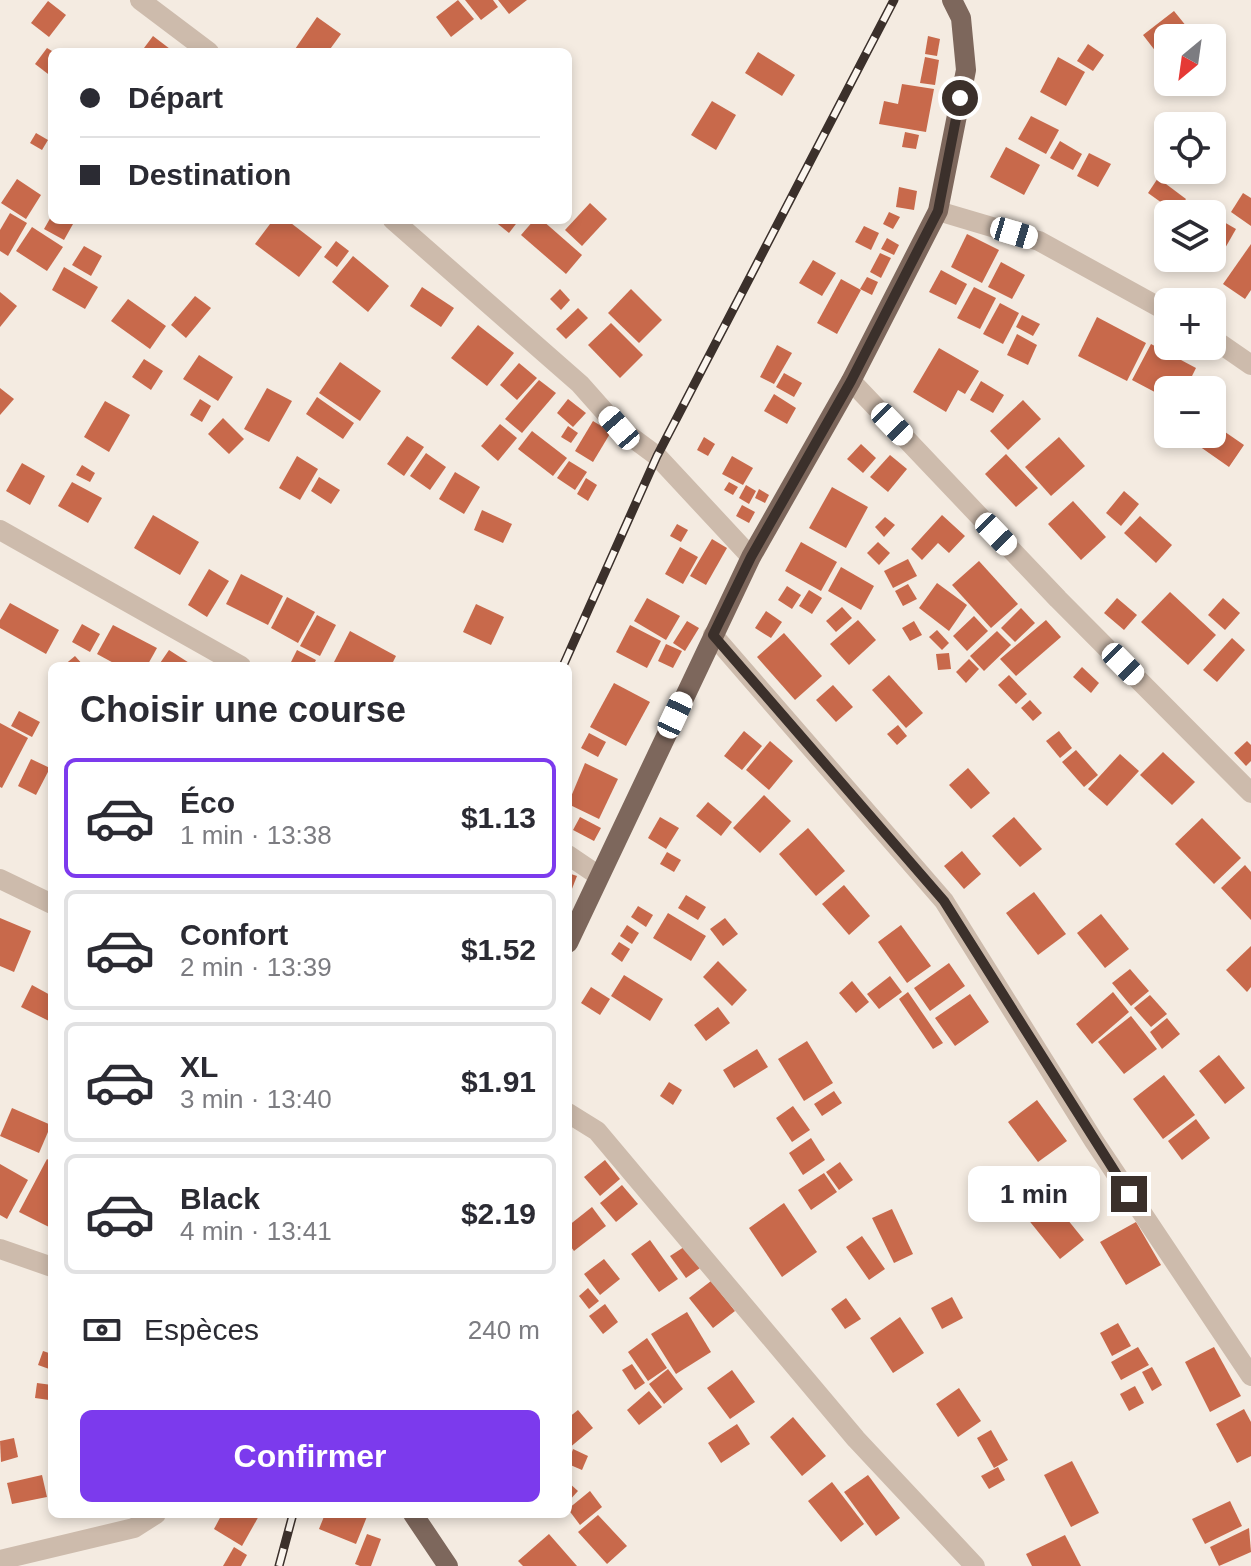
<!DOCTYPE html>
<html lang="fr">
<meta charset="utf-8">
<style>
:root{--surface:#fff;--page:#f7f7f7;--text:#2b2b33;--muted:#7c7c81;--line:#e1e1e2;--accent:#7c3aed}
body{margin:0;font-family:Arial,sans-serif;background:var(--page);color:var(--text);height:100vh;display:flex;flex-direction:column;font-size:30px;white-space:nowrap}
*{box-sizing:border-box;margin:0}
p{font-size:26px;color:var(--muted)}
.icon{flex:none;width:44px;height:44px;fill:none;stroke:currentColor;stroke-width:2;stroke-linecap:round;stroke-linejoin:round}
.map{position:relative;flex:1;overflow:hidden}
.sheet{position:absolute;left:48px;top:662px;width:524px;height:856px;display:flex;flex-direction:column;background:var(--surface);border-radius:12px;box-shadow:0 4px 12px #0003}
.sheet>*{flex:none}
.guide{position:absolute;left:48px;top:48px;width:524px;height:176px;border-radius:12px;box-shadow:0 4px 12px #0003;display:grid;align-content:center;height:176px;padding:0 32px;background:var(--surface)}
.needle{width:52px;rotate:209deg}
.fabs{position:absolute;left:1154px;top:24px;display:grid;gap:16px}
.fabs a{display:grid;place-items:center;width:72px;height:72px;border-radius:12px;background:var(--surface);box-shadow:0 4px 12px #0003;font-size:40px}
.end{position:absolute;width:36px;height:36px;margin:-18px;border:10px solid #3b302b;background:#fff;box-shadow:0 0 0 4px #fff}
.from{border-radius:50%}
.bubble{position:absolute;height:56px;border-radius:12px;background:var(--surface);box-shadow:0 4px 12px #0003;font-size:26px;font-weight:800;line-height:56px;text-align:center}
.car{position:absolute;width:24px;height:48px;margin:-24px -12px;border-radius:10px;box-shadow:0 0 6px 2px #0007;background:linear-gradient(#fff 24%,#345 0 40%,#fff 0 76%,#345 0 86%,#fff 0)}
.guide b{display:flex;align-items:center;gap:28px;height:76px;font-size:30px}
.guide b+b{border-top:2px solid var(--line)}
.guide i{width:20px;height:20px;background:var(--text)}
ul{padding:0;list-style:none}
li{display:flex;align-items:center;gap:24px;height:120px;margin:0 16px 12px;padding:0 16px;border:4px solid var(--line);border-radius:12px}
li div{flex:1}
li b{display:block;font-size:30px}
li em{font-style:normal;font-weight:800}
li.active{border-color:var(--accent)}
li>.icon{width:72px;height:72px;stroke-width:1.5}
h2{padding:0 32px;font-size:36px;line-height:96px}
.pay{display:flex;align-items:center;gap:20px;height:88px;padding:0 32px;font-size:30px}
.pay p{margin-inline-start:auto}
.button{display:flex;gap:16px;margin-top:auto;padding:16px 32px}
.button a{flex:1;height:92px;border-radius:12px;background:var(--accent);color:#fff;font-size:32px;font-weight:800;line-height:92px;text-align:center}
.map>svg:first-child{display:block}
.building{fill:#c8694b}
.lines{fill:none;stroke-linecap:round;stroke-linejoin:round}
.minor{stroke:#cdbbac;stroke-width:20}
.primary{stroke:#7d675c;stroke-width:20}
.rail-casing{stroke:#3b302b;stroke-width:9}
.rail{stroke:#fbf5ee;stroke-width:6;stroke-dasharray:18;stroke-linecap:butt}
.route{stroke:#3b302b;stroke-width:10}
</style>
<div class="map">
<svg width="1251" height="1566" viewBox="0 0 1251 1566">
<rect width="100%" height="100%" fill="#f4ebe1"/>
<g class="building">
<path d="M458,0L474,19L451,37L436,17Z"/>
<path d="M465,0H493L498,7L481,20Z"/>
<path d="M498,0H527L509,14Z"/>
<path d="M48,1L66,15L49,37L31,23Z"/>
<path d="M1174,11L1191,32L1184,38H1168V50L1160,57L1143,35Z"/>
<path d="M317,17L341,34L328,52H293Z"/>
<path d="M153,36L174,52H141Z"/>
<path d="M928,36L940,39L937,56L925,54Z"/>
<path d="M1088,44L1104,55L1093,71L1077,61Z"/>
<path d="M47,48L52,51V77L35,64Z"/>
<path d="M758,52L795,75L782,96L745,73Z"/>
<path d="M925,57L939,60L935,85L920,83Z"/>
<path d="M1058,57L1085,72L1066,106L1040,92Z"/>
<path d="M902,84L934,89L926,132L879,124L884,101L898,104Z"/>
<path d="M712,101L736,115L716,150L691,135Z"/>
<path d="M1031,116L1059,130L1046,154L1018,139Z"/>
<path d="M905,132L919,135L916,149L902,147Z"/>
<path d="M36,133L48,140L42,150L30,143Z"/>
<path d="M1060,141L1082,154L1073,170L1050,158Z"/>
<path d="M1006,147L1040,165L1024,195L990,177Z"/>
<path d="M1089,153L1111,164L1098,187L1077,176Z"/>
<path d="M1158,178L1186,199L1176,213L1148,193Z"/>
<path d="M17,179L41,195L26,219L1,203Z"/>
<path d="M899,187L917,191L914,210L896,207Z"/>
<path d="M1243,193L1251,198V226L1231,212Z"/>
<path d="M590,203L607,219L582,246L565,230Z"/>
<path d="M889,212L900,217L893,229L883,224Z"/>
<path d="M10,213L27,223L8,256L0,251V230Z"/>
<path d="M52,215V220H66L73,224L64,240L44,229Z"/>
<path d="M1217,218L1236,229L1220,257L1212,252V228Z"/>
<path d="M273,220H287L322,247L299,277L255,244Z"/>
<path d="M493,220H519L509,233Z"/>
<path d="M534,220H542L582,255L566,274L521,235Z"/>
<path d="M864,226L879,233L871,250L855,242Z"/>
<path d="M32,227L63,247L47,271L16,251Z"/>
<path d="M967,234L999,250L982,283L951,267Z"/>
<path d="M887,238L899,245L894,255L881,249Z"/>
<path d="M336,241L349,251L337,267L324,257Z"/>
<path d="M1251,244V290L1245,299L1223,284Z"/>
<path d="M84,246L102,256L91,276L72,265Z"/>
<path d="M880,253L891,258L881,278L870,272Z"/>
<path d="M353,256L389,286L368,312L332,282Z"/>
<path d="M813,260L836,273L822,296L799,283Z"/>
<path d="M1001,262L1025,275L1012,299L988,287Z"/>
<path d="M64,267L98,287L85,309L52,290Z"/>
<path d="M941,270L967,284L956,305L929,292Z"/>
<path d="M867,277L878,282L872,295L860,289Z"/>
<path d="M841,279L861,290L837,334L817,323Z"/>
<path d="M422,287L454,308L441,327L410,306Z"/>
<path d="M974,287L996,298L980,329L957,318Z"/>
<path d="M560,289L570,300L561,310L550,299Z"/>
<path d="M631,289L662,320L639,343L608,313Z"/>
<path d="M0,292L17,306L0,327Z"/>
<path d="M195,296L211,308L186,338L171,325Z"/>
<path d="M128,299L166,326L150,349L111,321Z"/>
<path d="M1000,303L1019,313L1003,344L983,334Z"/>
<path d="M578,308L588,318L566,339L556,329Z"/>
<path d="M1022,315L1040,324L1033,336L1016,327Z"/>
<path d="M1097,317L1146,343L1127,381L1078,356Z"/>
<path d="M611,323L643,355L620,378L588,345Z"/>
<path d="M478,325L514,353L487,386L451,358Z"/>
<path d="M1017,334L1037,345L1028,365L1007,355Z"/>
<path d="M1151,344L1196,368L1185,390H1168V399L1132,380Z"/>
<path d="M777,345L792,353L774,384L760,377Z"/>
<path d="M939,348L979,371L965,394L958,390L946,412L913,392Z"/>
<path d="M199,355L233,377L218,401L183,379Z"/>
<path d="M144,359L163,371L151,390L132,377Z"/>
<path d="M340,362L381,391L360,421L319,393Z"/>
<path d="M519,363L537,378L517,400L500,385Z"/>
<path d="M784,373L802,383L794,397L776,387Z"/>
<path d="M1200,376L1221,387L1212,405V390H1193Z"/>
<path d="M539,380L556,393L522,433L505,419Z"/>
<path d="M981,381L1004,395L993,413L970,400Z"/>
<path d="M0,388L14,399L0,415Z"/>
<path d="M267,388L292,401L269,442L244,429Z"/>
<path d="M774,394L796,408L787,424L764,411Z"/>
<path d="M317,397L354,423L343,439L306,414Z"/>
<path d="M200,399L211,406L202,422L190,415Z"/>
<path d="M568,399L586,413L573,427L557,413Z"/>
<path d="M1023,400L1041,419L1008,450L990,431Z"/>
<path d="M105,401L130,415L109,452L84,437Z"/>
<path d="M223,418L244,439L229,454L208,434Z"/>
<path d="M593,421L611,432L593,462L575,451Z"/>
<path d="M1212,423L1244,445L1229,467L1189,439L1193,434H1212Z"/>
<path d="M500,424L517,438L498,461L481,446Z"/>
<path d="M568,426L578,433L571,443L561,437Z"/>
<path d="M532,431L567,458L553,476L518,449Z"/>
<path d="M407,436L424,447L404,476L387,464Z"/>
<path d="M704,437L715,444L708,456L697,450Z"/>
<path d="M1059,437L1085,466L1051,496L1025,467Z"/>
<path d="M861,444L876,458L863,473L847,459Z"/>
<path d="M426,453L446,467L430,490L410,476Z"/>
<path d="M1006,454L1038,488L1016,507L985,474Z"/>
<path d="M890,455L907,469L888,492L870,477Z"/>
<path d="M297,456L318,469L300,500L279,488Z"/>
<path d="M732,456L753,468L743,485L722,474Z"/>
<path d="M569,461L587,472L575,490L557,478Z"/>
<path d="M22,463L45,476L30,505L6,491Z"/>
<path d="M82,465L95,473L90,482L76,475Z"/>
<path d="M455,472L480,487L464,514L439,499Z"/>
<path d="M319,477L340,490L331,504L311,491Z"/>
<path d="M586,478L597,485L588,501L577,494Z"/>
<path d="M72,482L102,498L88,523L58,506Z"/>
<path d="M729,482L738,487L733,495L724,490Z"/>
<path d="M746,485L756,491L749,504L739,498Z"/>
<path d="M832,487L868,507L846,548L809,528Z"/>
<path d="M759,489L769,495L765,503L755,498Z"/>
<path d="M1124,491L1139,504L1121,526L1106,513Z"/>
<path d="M1073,501L1106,537L1081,560L1048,524Z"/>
<path d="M742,505L755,512L749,523L736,516Z"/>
<path d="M482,510L512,524L503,543L474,530Z"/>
<path d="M153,515L199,542L180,575L134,548Z"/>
<path d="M942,515L965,536L949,553L938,543L922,560L911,549Z"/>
<path d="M1140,516L1172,545L1156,563L1124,533Z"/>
<path d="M885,517L895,525L884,537L875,527Z"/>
<path d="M677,524L688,530L681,542L670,536Z"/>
<path d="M712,539L727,548L706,585L690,576Z"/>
<path d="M801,542L837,562L821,591L785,571Z"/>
<path d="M878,542L890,553L879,565L867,553Z"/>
<path d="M680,547L698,557L683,584L665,574Z"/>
<path d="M908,559L917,576L893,588L884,571Z"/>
<path d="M979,561L1018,604L991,628L952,585Z"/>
<path d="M841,567L874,586L861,610L828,591Z"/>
<path d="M209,569L229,581L207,617L188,605Z"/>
<path d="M241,574L283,596L268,625L226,604Z"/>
<path d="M937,583L967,605L949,631L919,608Z"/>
<path d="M908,584L917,599L903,606L895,591Z"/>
<path d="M787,586L801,595L792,609L778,600Z"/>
<path d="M809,590L822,598L812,614L799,606Z"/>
<path d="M1170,592L1216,635L1188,665L1141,622Z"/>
<path d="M287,597L315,612L298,643L271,628Z"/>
<path d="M647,598L680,616L666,640L634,621Z"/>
<path d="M1117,598L1137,615L1124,630L1104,613Z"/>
<path d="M1223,598L1240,613L1225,630L1208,615Z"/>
<path d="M10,603L59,630L46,654L0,628V620Z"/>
<path d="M476,604L504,617L491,645L463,632Z"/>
<path d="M842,607L852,618L836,632L826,621Z"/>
<path d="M1021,608L1035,623L1015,642L1001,628Z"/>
<path d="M766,611L782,622L771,638L755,628Z"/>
<path d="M317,615L336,625L320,656L300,646Z"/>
<path d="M974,616L988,631L967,651L953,636Z"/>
<path d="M858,620L876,640L849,665L830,644Z"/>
<path d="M1046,620L1061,637L1016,676L1000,659Z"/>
<path d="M687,621L699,628L685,651L673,643Z"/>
<path d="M914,621L922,635L910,641L902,628Z"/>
<path d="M82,624L100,634L90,652L72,642Z"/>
<path d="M113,625L157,648L147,666H119L97,654Z"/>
<path d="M630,625L661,641L647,668L616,652Z"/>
<path d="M937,630L949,643L942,650L929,637Z"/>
<path d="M350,631L396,656L391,666H341L334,662Z"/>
<path d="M997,631L1011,645L984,671L970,656Z"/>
<path d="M784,633L822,676L795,700L757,657Z"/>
<path d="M1232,638L1245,650L1217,682L1203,670Z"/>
<path d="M666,644L682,651L673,668L658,661Z"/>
<path d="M169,650L194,666H158Z"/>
<path d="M297,650L316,660L313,666H289Z"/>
<path d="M949,653L951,669L938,670L936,654Z"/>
<path d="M75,656L84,666H63Z"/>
<path d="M969,659L979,669L966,683L956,672Z"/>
<path d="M1082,667L1099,683L1091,693L1073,677Z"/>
<path d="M889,675L923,713L906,728L872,690Z"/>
<path d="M1009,675L1027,694L1016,704L998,685Z"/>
<path d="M614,683L650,702L626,746L590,727Z"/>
<path d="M833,685L853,707L836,722L816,700Z"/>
<path d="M1030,700L1042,713L1033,721L1021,708Z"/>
<path d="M19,711L40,722L32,737L11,726Z"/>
<path d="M0,723L28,738L2,788L0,787Z"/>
<path d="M898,725L907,736L897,745L887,734Z"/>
<path d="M744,731L762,746L742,770L724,756Z"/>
<path d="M1059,731L1072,748L1060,758L1046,741Z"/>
<path d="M589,733L606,742L598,757L581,748Z"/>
<path d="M770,741L793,761L769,790L746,770Z"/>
<path d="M1247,741L1251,745V761L1246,766L1234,753Z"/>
<path d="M1076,750L1098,775L1084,787L1062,762Z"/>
<path d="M1163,752L1195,782L1172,805L1140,775Z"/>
<path d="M1120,754L1139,771L1107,806L1088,789Z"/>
<path d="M31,759L50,768L36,795L18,786Z"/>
<path d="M585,763L618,779L599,819L568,804Z"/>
<path d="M968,768L990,793L971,809L949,785Z"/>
<path d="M764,795L791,821L760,853L733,828Z"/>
<path d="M708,802L732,822L721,836L696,816Z"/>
<path d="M580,817L601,828L594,841L573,830Z"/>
<path d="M660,817L679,828L666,849L648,838Z"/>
<path d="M1014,817L1042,849L1020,867L992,836Z"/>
<path d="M1202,818L1241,858L1214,884L1175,844Z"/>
<path d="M808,828L845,871L816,896L779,854Z"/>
<path d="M962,851L981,874L964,889L944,866Z"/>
<path d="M667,852L681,860L674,872L660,864Z"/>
<path d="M1245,865L1251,872V920L1221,888Z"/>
<path d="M568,873L577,876L568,899Z"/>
<path d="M844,885L870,916L849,935L822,904Z"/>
<path d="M1034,892L1066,934L1038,955L1006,913Z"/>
<path d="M686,895L706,907L698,920L678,908Z"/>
<path d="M638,906L653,915L646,927L631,917Z"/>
<path d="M668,913L706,936L691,961L653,938Z"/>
<path d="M1101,914L1129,949L1105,968L1077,933Z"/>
<path d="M0,918L31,931L14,972L0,966Z"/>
<path d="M725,918L738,934L723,946L710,929Z"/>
<path d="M627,925L639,933L632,944L620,936Z"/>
<path d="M901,925L931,966L907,983L878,942Z"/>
<path d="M619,942L630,949L622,962L611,954Z"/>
<path d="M1251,946V987L1247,992L1226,970Z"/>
<path d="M718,961L747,990L732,1006L703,977Z"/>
<path d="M949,963L965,986L930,1011L914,988Z"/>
<path d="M1130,969L1149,991L1131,1006L1112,983Z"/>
<path d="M624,975L663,999L650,1021L611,996Z"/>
<path d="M890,976L902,992L879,1009L867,994Z"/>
<path d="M852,981L869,1002L856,1013L839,993Z"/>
<path d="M32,985L52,996V1016L49,1021L21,1007Z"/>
<path d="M591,987L610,999L600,1015L581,1003Z"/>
<path d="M908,992L943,1043L933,1049L899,999Z"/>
<path d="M1113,992L1129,1012L1092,1044L1076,1024Z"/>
<path d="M970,994L989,1022L955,1046L935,1018Z"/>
<path d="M1150,995L1167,1014L1151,1027L1134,1008Z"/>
<path d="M718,1007L730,1023L706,1041L694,1025Z"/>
<path d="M1131,1016L1157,1049L1124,1074L1098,1042Z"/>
<path d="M1167,1018L1180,1034L1162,1049L1150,1032Z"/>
<path d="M807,1041L833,1083L804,1101L778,1059Z"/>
<path d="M757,1049L768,1067L734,1088L723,1070Z"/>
<path d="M1219,1055L1245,1088L1225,1104L1199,1071Z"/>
<path d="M1164,1075L1195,1115L1163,1139L1133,1099Z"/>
<path d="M669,1082L682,1090L673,1105L660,1096Z"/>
<path d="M834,1091L842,1103L822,1116L814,1104Z"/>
<path d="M1037,1100L1067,1141L1038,1162L1008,1122Z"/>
<path d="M793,1106L810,1130L792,1142L776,1118Z"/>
<path d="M12,1108L51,1125L39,1153L0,1136Z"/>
<path d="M1196,1119L1210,1138L1182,1160L1168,1141Z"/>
<path d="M811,1138L825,1160L803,1175L789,1153Z"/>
<path d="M47,1159L52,1162V1222L49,1227L19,1212Z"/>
<path d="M605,1160L620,1179L600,1196L584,1177Z"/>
<path d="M840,1162L853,1180L839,1190L826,1172Z"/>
<path d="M0,1164L28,1180L7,1219L0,1215Z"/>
<path d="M824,1173L837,1192L811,1210L798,1190Z"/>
<path d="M622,1185L638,1204L616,1222L600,1203Z"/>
<path d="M1051,1199L1084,1240L1060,1259L1027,1218Z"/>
<path d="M784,1203L817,1252L782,1277L749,1228Z"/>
<path d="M592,1207L606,1226L574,1251L568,1243V1226Z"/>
<path d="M892,1209L913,1254L894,1263L872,1218Z"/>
<path d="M1136,1222L1161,1265L1126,1285L1100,1242Z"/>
<path d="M862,1236L885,1269L869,1280L846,1247Z"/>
<path d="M650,1240L678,1279L659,1292L631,1254Z"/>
<path d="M684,1247L700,1268L686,1278L670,1256Z"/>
<path d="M604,1259L620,1279L600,1295L584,1274Z"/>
<path d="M711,1281L735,1311L713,1328L689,1298Z"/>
<path d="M588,1288L599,1301L589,1309L579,1296Z"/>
<path d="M952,1297L963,1318L942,1329L931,1308Z"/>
<path d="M846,1298L861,1319L845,1329L831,1309Z"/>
<path d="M605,1304L618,1322L603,1334L589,1316Z"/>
<path d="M687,1312L711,1352L676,1374L651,1334Z"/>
<path d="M900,1317L924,1353L893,1373L870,1338Z"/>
<path d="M1118,1323L1131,1346L1112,1356L1100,1333Z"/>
<path d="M647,1338L667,1368L648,1381L628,1352Z"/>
<path d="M1138,1347L1149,1365L1121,1380L1111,1362Z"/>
<path d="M1214,1347L1241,1396L1210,1412L1185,1362Z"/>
<path d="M43,1351L52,1354V1370L38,1365Z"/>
<path d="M632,1364L645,1383L635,1390L622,1370Z"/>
<path d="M1152,1367L1162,1385L1152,1391L1142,1372Z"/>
<path d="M668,1369L683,1389L664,1404L649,1384Z"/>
<path d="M732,1370L755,1402L730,1419L707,1388Z"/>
<path d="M37,1383L52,1385L49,1400L35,1398Z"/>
<path d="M1135,1386L1144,1403L1129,1411L1120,1394Z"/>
<path d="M959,1388L981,1421L958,1437L936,1404Z"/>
<path d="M649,1391L662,1407L639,1425L627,1410Z"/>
<path d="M1244,1409L1251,1422V1456L1237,1463L1216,1424Z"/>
<path d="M578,1410L593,1428L568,1449V1418Z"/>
<path d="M793,1417L826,1456L802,1476L770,1437Z"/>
<path d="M737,1424L750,1444L721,1463L708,1443Z"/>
<path d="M991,1430L1008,1460L994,1468L977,1438Z"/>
<path d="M14,1438L18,1457L1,1462L0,1441Z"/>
<path d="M573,1449L588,1456L582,1470L568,1464Z"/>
<path d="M1072,1461L1099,1513L1071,1527L1044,1475Z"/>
<path d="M998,1467L1005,1480L989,1489L981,1476Z"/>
<path d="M42,1475L47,1497L12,1504L7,1483Z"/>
<path d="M868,1475L900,1518L876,1536L844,1492Z"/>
<path d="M568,1482L578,1491L568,1502Z"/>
<path d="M832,1482L864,1524L841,1542L808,1501Z"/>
<path d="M590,1491L602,1507L580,1525L568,1509Z"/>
<path d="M1230,1501L1242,1526L1205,1544L1192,1519Z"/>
<path d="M222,1514H260L242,1546L214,1529Z"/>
<path d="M325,1514H368L356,1544L319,1529Z"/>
<path d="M598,1515L627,1546L607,1564L578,1532Z"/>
<path d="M1249,1528L1251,1552L1219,1566L1210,1547Z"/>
<path d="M367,1534L381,1539L371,1566H360L355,1564Z"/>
<path d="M549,1534L577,1566H523L518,1561Z"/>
<path d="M1065,1535L1081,1566H1032L1026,1554Z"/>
<path d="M234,1547L247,1555L241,1566H223Z"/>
</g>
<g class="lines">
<g class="minor">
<path d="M140,0L209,52"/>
<path d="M938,211L1039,241L1168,312"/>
<path d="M393,220L580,384L619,428L657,456L751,557"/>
<path d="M1212,338L1251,365"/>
<path d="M851,381L1058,599L1251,793"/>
<path d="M0,530L241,666"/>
<path d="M713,635L944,901L1094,1141L1251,1376"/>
<path d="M568,855L599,876"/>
<path d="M0,879L52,904"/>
<path d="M568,1113L597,1131L856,1439L975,1566"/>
<path d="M0,1249L52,1267"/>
<path d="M0,1560L134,1528L156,1514"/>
</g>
<g class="primary">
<path d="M568,943L751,557L851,381L938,211L966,70L961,18L952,0"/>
<path d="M413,1514L448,1566"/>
</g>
<g class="rail-casing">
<g id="rail">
<path d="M563,666L657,456L894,0"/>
<path d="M279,1566L293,1514"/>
</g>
</g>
<use href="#rail" class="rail"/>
</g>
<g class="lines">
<path class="route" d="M960,98L938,211L851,381L751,557L713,635L944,901L1129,1194"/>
</g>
</svg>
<div class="fabs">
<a><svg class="needle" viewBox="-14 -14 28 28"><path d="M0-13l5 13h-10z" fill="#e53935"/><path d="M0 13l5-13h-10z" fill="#7c7c81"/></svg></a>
<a><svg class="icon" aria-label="locate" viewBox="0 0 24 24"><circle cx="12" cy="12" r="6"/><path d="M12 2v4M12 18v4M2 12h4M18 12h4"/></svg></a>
<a><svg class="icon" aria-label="layers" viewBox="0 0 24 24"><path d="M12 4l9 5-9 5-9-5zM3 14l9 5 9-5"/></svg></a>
<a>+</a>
<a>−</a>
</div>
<i class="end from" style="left:960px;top:98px"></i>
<i class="end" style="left:1129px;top:1194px"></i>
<div class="bubble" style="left:968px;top:1166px;width:132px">1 min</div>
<i class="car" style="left:1014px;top:233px;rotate:107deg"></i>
<i class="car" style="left:892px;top:424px;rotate:136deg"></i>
<i class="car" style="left:619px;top:428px;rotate:319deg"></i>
<i class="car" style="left:996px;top:534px;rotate:136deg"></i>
<i class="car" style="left:1123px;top:664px;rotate:135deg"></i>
<i class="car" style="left:675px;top:715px;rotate:25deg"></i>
<div class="guide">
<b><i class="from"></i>Départ</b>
<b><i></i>Destination</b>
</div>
<section class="sheet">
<h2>Choisir une course</h2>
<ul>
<li class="active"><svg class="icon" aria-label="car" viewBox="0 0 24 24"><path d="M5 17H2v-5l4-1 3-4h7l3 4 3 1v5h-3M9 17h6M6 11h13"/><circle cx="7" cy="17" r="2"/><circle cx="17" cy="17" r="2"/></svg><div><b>Éco</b><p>1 min · 13:38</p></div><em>$1.13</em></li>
<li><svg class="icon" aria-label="car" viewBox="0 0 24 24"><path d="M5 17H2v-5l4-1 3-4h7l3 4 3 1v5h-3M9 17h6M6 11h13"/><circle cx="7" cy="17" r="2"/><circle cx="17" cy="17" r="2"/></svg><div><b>Confort</b><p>2 min · 13:39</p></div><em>$1.52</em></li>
<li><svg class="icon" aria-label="car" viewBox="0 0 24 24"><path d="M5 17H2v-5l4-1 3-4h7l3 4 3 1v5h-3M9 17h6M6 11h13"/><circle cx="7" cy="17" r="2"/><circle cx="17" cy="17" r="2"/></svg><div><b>XL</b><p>3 min · 13:40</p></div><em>$1.91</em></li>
<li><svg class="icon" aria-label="car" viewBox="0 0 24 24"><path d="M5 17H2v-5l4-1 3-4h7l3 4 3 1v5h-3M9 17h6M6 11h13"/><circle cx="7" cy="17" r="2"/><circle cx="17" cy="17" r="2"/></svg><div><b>Black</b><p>4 min · 13:41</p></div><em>$2.19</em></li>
</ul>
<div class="pay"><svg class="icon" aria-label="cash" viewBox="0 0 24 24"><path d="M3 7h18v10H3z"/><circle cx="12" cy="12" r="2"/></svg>Espèces<p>240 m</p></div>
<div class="button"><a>Confirmer</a></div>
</section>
</div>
